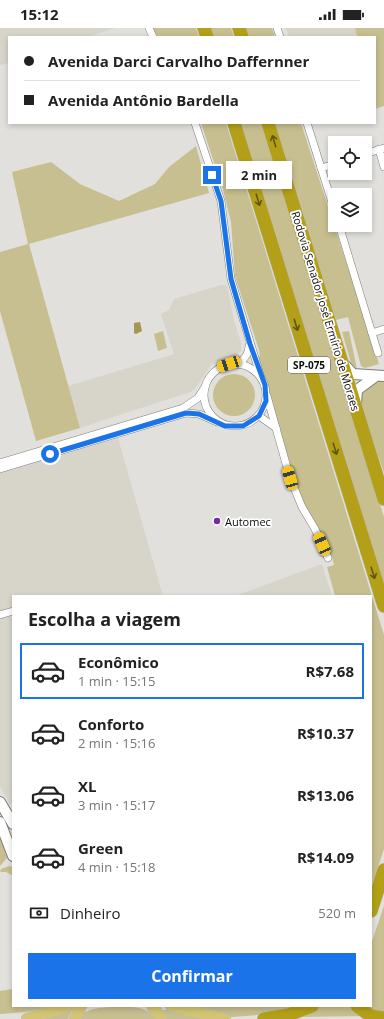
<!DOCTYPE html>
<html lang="pt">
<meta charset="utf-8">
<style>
:root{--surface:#fff;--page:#f6f6f6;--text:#222;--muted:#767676;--line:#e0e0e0;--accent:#1a73e8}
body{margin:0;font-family:"Open Sans",sans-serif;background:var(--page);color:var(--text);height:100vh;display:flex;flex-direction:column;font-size:15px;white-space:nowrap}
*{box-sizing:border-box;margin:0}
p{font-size:13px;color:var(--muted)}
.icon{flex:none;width:22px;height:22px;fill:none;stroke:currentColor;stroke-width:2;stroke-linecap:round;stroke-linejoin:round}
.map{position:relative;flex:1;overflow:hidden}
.panel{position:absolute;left:12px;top:567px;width:360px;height:412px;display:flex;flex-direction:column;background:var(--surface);border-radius:0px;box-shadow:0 2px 6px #0003}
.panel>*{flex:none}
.guide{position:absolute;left:8px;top:8px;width:368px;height:88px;border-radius:0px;box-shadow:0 2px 6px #0003;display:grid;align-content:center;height:88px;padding:0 16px;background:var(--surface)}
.buttons{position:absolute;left:328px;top:108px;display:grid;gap:8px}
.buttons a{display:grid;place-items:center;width:44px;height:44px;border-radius:0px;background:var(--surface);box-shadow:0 2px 6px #0003;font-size:20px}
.end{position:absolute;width:18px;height:18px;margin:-9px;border:5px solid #1a73e8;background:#fff;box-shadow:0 0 0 2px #fff}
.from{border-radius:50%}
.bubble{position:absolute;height:28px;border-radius:0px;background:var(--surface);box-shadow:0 2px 6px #0003;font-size:13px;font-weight:700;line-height:28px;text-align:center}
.car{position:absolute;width:12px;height:24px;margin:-12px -6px;border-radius:5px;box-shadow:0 0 3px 1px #0007;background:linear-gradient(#f5c518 24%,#345 0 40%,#f5c518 0 76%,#345 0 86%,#f5c518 0)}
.guide b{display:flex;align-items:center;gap:14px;height:38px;font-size:15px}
.guide b+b{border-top:1px solid var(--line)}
.guide i{width:10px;height:10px;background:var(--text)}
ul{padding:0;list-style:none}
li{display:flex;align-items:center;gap:12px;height:56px;margin:0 8px 6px;padding:0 8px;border:2px solid transparent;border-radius:0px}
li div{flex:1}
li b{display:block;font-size:15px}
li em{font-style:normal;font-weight:700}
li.selected{border-color:var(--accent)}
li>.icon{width:36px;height:36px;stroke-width:1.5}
h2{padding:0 16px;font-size:18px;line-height:48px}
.pay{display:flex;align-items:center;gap:10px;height:44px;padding:0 16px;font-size:15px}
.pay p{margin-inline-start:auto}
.cta{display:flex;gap:8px;margin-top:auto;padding:8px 16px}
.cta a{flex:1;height:46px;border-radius:0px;background:var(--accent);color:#fff;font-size:16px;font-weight:700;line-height:46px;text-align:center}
.status{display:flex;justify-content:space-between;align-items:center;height:28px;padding:0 20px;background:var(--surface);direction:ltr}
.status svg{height:11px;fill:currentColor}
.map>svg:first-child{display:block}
.built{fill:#d7d5ca}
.green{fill:#c7bf8f}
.water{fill:#a4974f}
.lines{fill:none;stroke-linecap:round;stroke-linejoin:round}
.street-casing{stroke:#7e7e7a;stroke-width:8}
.secondary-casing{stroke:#7e7e7a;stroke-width:12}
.primary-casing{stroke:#bbb;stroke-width:12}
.highway-casing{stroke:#bbb;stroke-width:14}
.street{stroke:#fff;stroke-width:7}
.secondary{stroke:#fff;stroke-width:10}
.primary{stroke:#d2c674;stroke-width:11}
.highway{stroke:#b4a018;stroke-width:13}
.oneway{stroke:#605612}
.route{stroke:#1a73e8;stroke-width:5}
.poi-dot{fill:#742c9f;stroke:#fff;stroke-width:1.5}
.labels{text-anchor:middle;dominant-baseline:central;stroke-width:3.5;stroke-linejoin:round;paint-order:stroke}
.shield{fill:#fff;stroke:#565655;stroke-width:1}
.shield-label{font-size:10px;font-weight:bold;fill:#0d0d0c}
.street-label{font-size:11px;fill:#0d0d0c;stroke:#fff}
.poi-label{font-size:11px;fill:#0d0d0c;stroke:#fff;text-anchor:start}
</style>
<div class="status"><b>15:12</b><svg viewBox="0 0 49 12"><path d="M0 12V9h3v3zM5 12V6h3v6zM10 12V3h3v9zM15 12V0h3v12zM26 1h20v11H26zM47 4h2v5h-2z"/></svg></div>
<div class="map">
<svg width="384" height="991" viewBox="0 0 384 991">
<rect width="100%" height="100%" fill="#e1e0dc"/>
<g class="built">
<path d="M0,0H115L88,9H9V35L0,37Z"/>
<path d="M286,0H355L357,9H289Z"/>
<path d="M221,257L227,258L234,292L241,315V323L231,329L222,330L211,337L194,362L190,364L80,400L68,358L174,326L161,286L169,282L174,271Z"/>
<path d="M118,410L163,568H13V775L10,777L0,758V445Z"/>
<path d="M322,536L332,568H235Z"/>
</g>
<g class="green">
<path d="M152,0H196L199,9H158Z"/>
<path d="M210,0H231L234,9H212Z"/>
<path d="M245,0H272L275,9H247Z"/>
<path d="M355,0H384V78L375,81V9H357Z"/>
<path d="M201,95H226L384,607V821L371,860V568H335L327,539L334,537L332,529L304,478L292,448L257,330L260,328L259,322L235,248L231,194L223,162Z"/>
<path d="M239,95H261L384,489V559Z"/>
<path d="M274,95H301L379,336L365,340L361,338L348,289L336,292Z"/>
<path d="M196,118L209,165L29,216L80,400L36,413L0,283V224L28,216L12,144L51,134L80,156L119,173L155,156L169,139Z"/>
<path d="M163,303L167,320L158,323L154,306Z"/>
<path d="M349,303L357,341L351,335L342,304Z"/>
<circle cx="234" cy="367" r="21"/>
<path d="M384,351V445L360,375L361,364L378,352Z"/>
<path d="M0,805L4,812L7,830L0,838Z"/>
<path d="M9,838L13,839V848L6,844H0L1,841Z"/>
<path d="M384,878V984H377L363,978H371V916Z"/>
<path d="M13,961V978H55L26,984L0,986V963Z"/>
<path d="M192,978H303L284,985L232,989Z"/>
<path d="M317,978H354L367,988L296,989Z"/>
<path d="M111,979C128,979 146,976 156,991H79C84,980 100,980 111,979Z"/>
<path d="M73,980L68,991H41Z"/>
<path d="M163,982H167L201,991H166Z"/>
</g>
<path class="water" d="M140,294L142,303L136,306L134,305V295Z"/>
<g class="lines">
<g class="street-casing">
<g id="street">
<path d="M149,0L153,9"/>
<path d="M277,0L280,9"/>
<path d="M195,95L221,173L231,251L261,350"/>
<path d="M307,95L335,184"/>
<path d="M379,121L384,139"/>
<path d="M365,126L384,120"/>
<path d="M321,140L335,136"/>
<path d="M339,197L378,325"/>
<path d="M372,305L384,301"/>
<circle cx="235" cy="367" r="31"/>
<path d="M238,336C245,331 249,326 249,318"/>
<path d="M267,368L290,450L302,479L315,501L328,530"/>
<path d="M259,388L276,400"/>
<path d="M0,435L183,380L198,370L205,359"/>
<path d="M0,441L186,385L199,386L217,394"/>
<path d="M0,587L13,583"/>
</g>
</g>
<g class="secondary-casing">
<g id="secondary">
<path d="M343,335L353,346L384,348"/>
<path d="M356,375L357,362L376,348"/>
<path d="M0,774L13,796"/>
<path d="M0,794L13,828"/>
</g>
</g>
<g class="primary-casing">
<g id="primary">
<path d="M152,978L162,991"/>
<path d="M171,978L225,991"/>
<path d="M27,991L69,978"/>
<path d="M75,991L81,978"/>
</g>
</g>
<g class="highway-casing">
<g id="highway">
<path d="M204,0L207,9"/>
<path d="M239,0L242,9"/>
<path d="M234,95L384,578"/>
<path d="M268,95L384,471"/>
<path d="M371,883L384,842"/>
<path d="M357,978L371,988L384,990"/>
<path d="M264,991L288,987L312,978"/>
</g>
</g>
<use href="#street" class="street"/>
<use href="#secondary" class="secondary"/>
<use href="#primary" class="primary"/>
<use href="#highway" class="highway"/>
</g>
<defs><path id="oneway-shaft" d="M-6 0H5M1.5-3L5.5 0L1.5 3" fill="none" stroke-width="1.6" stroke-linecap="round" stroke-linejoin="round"/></defs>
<g class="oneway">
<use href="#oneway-shaft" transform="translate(274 113) rotate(-107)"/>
<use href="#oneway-shaft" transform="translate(258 172) rotate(73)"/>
<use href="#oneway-shaft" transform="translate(296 297) rotate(73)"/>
<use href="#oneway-shaft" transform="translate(335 421) rotate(73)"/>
<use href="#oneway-shaft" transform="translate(373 545) rotate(72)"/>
</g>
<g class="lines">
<path class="route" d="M50,426L186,385L199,386L225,398H243L259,388L266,373L265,357L250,316L231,251L221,173L212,147"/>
</g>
<circle class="poi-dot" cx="217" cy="493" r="4"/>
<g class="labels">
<rect class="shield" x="288" y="329" width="42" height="16" rx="3"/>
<g class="shield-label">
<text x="309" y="337">SP-075</text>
</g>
<g class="street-label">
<text transform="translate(326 283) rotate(73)">Rodovia Senador José Ermírio de Moraes</text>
</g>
<g class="poi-label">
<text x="225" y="493">Automec</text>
</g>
</g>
</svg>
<div class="buttons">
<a><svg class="icon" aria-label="locate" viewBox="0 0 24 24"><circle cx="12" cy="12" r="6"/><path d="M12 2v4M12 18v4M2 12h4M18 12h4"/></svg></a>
<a><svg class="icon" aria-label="layers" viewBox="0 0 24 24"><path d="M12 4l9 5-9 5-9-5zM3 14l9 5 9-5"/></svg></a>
</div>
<i class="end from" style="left:50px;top:426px"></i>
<i class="end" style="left:212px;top:147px"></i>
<div class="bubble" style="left:226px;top:133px;width:66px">2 min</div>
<i class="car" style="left:229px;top:336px;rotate:252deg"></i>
<i class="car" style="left:290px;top:450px;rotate:344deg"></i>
<i class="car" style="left:322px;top:516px;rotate:336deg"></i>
<div class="guide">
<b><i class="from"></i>Avenida Darci Carvalho Daffernner</b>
<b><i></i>Avenida Antônio Bardella</b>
</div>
<section class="panel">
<h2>Escolha a viagem</h2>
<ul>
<li class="selected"><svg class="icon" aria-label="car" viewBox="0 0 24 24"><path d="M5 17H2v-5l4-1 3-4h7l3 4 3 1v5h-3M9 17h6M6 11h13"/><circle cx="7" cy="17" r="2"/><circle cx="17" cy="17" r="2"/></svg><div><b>Econômico</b><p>1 min · 15:15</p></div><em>R$7.68</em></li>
<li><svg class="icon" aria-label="car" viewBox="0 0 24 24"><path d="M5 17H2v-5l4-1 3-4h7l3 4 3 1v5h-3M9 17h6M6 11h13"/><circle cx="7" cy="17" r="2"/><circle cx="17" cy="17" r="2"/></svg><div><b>Conforto</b><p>2 min · 15:16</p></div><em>R$10.37</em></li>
<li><svg class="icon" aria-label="car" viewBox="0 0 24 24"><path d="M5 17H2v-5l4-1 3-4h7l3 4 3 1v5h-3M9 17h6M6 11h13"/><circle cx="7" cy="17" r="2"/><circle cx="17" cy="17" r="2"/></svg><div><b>XL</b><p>3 min · 15:17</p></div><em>R$13.06</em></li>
<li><svg class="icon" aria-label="car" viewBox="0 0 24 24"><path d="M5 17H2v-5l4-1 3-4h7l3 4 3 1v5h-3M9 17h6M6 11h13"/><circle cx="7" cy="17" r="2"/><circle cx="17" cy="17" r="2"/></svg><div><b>Green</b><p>4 min · 15:18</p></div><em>R$14.09</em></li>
</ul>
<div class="pay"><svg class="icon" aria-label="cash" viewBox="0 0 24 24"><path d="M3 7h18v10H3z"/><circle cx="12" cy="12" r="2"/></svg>Dinheiro<p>520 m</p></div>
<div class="cta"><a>Confirmar</a></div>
</section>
</div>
